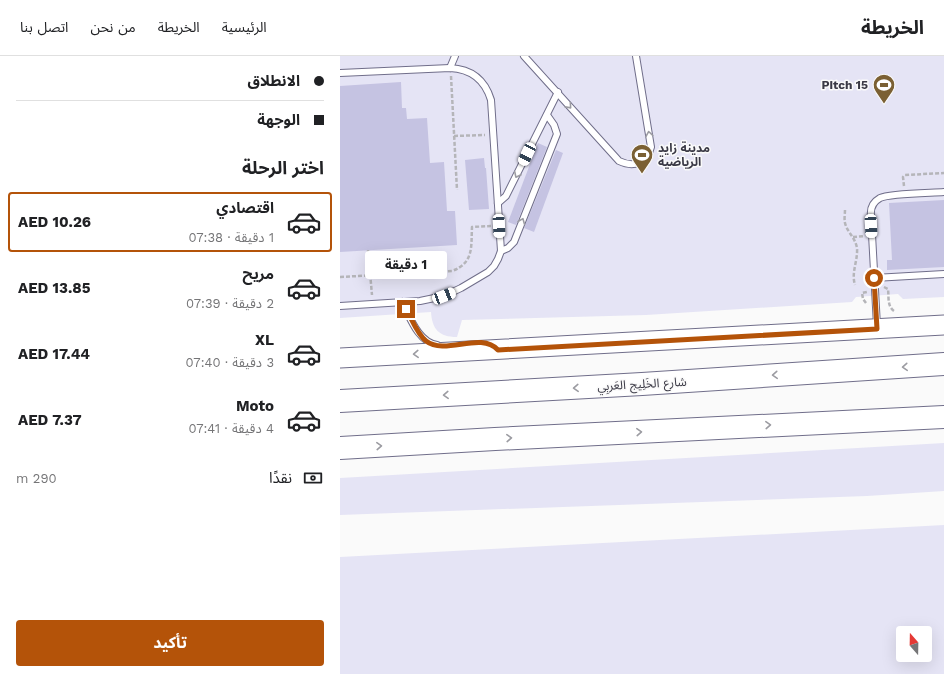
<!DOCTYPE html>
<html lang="ar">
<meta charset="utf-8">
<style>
:root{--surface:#fff;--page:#f6f6f6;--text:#202124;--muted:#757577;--line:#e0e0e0;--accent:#b45309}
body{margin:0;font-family:"Work Sans","Noto Sans Arabic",sans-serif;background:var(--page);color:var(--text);direction:rtl;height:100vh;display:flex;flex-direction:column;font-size:15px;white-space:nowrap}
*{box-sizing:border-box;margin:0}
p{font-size:13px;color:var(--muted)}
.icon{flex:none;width:22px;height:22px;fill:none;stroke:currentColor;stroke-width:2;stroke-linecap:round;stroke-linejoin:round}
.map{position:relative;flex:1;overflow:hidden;direction:ltr}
.side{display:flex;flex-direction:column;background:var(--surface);width:340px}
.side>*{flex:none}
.hud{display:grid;align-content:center;height:88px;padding:0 16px;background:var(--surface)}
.needle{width:26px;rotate:340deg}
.tools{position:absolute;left:556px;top:570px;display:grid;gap:8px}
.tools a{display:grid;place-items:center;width:36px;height:36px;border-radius:4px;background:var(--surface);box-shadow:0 4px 16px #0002;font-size:20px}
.end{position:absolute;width:18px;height:18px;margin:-9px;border:5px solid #b45309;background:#fff;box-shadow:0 0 0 2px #fff}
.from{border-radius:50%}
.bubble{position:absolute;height:28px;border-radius:4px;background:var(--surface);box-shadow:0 4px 16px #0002;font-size:13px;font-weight:700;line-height:28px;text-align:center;direction:rtl}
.car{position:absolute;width:12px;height:24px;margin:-12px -6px;border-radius:5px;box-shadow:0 0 3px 1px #0007;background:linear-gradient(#fff 24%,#345 0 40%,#fff 0 76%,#345 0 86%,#fff 0)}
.hud b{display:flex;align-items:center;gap:14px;height:38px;font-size:15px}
.hud b+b{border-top:1px solid var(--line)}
.hud i{width:10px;height:10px;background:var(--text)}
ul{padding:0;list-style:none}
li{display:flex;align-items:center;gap:12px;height:60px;margin:0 8px 6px;padding:0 8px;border:2px solid transparent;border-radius:4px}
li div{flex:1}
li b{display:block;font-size:15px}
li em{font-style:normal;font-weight:700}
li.active{border-color:var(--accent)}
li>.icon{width:36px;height:36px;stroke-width:1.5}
h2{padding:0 16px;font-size:18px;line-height:48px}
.pay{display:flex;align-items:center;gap:10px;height:44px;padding:0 16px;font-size:15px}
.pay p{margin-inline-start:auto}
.action{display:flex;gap:8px;margin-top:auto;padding:8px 16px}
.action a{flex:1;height:46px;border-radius:4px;background:var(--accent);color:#fff;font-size:16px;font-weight:700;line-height:46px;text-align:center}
header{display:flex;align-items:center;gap:24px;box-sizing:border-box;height:56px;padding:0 20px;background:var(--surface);border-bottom:1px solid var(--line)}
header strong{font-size:19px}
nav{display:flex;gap:22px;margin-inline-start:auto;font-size:14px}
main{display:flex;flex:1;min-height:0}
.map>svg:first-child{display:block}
.green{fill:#e5e4f5;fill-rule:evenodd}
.building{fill:#c5c3e2}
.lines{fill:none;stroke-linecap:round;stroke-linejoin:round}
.lane-casing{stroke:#706e8a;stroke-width:8}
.primary-casing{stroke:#706e8a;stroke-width:21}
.highway-casing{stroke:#706e8a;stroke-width:24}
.path{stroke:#b5b5b9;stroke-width:2.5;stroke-dasharray:4 2;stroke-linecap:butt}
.lane{stroke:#fff;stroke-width:6}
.primary{stroke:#fff;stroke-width:19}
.highway{stroke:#fff;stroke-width:22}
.oneway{stroke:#9c9ca2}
.route{stroke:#b45309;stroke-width:5}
.labels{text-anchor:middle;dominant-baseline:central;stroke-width:3;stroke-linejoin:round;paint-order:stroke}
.poi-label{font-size:12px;font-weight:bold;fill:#3a3945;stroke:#fafafa;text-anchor:end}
.street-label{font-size:12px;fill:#3a3945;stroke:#fafafa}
</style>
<header>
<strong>الخريطة</strong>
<nav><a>الرئيسية</a><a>الخريطة</a><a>من نحن</a><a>اتصل بنا</a></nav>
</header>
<main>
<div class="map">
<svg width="604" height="618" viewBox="0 0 604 618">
<rect width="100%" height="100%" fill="#fafafa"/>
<g class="green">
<path d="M0,0H604V241L563,243L558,238L516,241L512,246L306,259L122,264L117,281C99,281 92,273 91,256L0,262Z"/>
<path d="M604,387V435L527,440L0,459V422Z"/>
<path d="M604,469V618H0V501ZM563,577H585V599H563Z"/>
</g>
<g class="building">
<path d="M61,26L62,52H66L67,63L87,62L90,107L104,106L107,155H115L117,189L0,196V30Z"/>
<path d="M198,87L207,91L176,169L168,166Z"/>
<path d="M216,94L223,97L194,176L184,172Z"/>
<path d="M144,102L145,112H146L149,153L129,154L125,104Z"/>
<path d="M604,144V211L547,214V204H552L549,147Z"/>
</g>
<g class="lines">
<g class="lane-casing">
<g id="lane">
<path d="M184,0L279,105C294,112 307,107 311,91L296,0"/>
<path d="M110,12L115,0"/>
<path d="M0,17L110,12C131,13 145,24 151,44L161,195L158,203L154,210L148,216L121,232L104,240L80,245L0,250"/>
<path d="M158,147L166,140L218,36"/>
<path d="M161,195L168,192L174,186L217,78L214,69L207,59"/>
<path d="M534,222L604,218"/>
<path d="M62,246C70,261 78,286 97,289"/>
<path d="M537,270L531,160C530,152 533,146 540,142C550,137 591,137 604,136"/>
</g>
</g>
<g class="primary-casing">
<path id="primary" d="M0,302L604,269"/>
</g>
<g class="highway-casing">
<g id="highway">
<path d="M0,345L302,328L604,308"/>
<path d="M0,392L155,383L604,361"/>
</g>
</g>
<g class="path">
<path d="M111,20L117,134"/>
<path d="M114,80L145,79"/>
<path d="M564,130L563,121L565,119L604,117"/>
<path d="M505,154C505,158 504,163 505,167C507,176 515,181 517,192C518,205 511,216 515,229"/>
<path d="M513,181L525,180"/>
<path d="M28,194L32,239"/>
<path d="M0,221L112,215C134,207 131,191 132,171L151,170"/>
<path d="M544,231L548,233C549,241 547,250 554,255"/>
<path d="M526,247L523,243L522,237L527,236"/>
</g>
<use href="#lane" class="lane"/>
<use href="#primary" class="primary"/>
<use href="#highway" class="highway"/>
</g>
<defs><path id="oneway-chevron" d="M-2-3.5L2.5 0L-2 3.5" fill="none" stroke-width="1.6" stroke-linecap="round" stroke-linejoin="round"/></defs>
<g class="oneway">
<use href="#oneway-chevron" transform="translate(229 50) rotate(49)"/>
<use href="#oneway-chevron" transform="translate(309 78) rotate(-99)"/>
<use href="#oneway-chevron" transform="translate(177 119) rotate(116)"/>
<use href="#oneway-chevron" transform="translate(182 165) rotate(-68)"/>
<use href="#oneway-chevron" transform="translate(76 298) rotate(177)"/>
<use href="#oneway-chevron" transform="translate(565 311) rotate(176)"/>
<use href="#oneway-chevron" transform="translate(435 319) rotate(176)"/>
<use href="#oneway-chevron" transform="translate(236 332) rotate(177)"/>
<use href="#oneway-chevron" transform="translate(106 339) rotate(177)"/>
<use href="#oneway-chevron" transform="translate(428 369) rotate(-3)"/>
<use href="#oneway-chevron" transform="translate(299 376) rotate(-3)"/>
<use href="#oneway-chevron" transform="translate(169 382) rotate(-3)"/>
<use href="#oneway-chevron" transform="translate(39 390) rotate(-3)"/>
</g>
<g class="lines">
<path class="route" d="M66,253C72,263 77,278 86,285C106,300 140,275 158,294L537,273L534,222"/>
</g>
<defs>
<g id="stadium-pin" transform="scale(1.15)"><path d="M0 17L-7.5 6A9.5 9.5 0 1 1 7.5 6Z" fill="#7b6033" stroke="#fafafa"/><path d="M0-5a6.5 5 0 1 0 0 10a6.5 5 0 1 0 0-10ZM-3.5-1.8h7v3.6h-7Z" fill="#fff"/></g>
</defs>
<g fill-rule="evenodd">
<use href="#stadium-pin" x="544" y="29"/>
<use href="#stadium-pin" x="302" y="99"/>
</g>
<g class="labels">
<g class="poi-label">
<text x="528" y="29">Pitch 15</text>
<text x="318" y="92" text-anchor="start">مدينة زايد<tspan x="318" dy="14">الرياضية</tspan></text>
</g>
<g class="street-label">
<text transform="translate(302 328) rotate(-3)">شارع الخَلِيج العَربِي</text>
</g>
</g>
</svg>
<div class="tools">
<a><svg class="needle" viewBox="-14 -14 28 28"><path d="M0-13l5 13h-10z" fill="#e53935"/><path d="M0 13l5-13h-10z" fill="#757577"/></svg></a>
</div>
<i class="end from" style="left:534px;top:222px"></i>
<i class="end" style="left:66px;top:253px"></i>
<div class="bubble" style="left:25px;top:195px;width:82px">1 دقيقة</div>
<i class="car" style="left:187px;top:98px;rotate:206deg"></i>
<i class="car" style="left:159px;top:170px;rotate:177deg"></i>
<i class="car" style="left:531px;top:170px;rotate:177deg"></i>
<i class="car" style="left:104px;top:240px;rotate:69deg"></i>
</div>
<section class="side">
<div class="hud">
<b><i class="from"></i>الانطلاق</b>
<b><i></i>الوجهة</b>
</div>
<h2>اختر الرحلة</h2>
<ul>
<li class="active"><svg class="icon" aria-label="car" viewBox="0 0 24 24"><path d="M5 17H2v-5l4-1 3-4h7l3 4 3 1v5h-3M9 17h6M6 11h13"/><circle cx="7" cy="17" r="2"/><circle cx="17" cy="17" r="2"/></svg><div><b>اقتصادي</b><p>1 دقيقة · 07:38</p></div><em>AED 10.26</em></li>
<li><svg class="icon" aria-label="car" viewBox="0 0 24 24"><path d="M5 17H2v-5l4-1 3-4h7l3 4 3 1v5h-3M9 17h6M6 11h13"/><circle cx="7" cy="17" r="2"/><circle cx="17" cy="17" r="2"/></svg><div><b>مريح</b><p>2 دقيقة · 07:39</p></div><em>AED 13.85</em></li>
<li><svg class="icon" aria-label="car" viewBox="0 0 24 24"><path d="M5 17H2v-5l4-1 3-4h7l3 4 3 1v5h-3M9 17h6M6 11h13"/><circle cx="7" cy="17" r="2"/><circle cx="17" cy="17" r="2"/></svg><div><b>XL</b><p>3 دقيقة · 07:40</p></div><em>AED 17.44</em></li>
<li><svg class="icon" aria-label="car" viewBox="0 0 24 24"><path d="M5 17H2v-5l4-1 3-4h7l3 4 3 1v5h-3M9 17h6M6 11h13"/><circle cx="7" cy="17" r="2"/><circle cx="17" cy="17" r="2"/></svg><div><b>Moto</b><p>4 دقيقة · 07:41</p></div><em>AED 7.37</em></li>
</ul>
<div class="pay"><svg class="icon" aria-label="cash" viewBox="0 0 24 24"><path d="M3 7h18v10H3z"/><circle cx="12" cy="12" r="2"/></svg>نقدًا<p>290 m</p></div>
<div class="action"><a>تأكيد</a></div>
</section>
</main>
